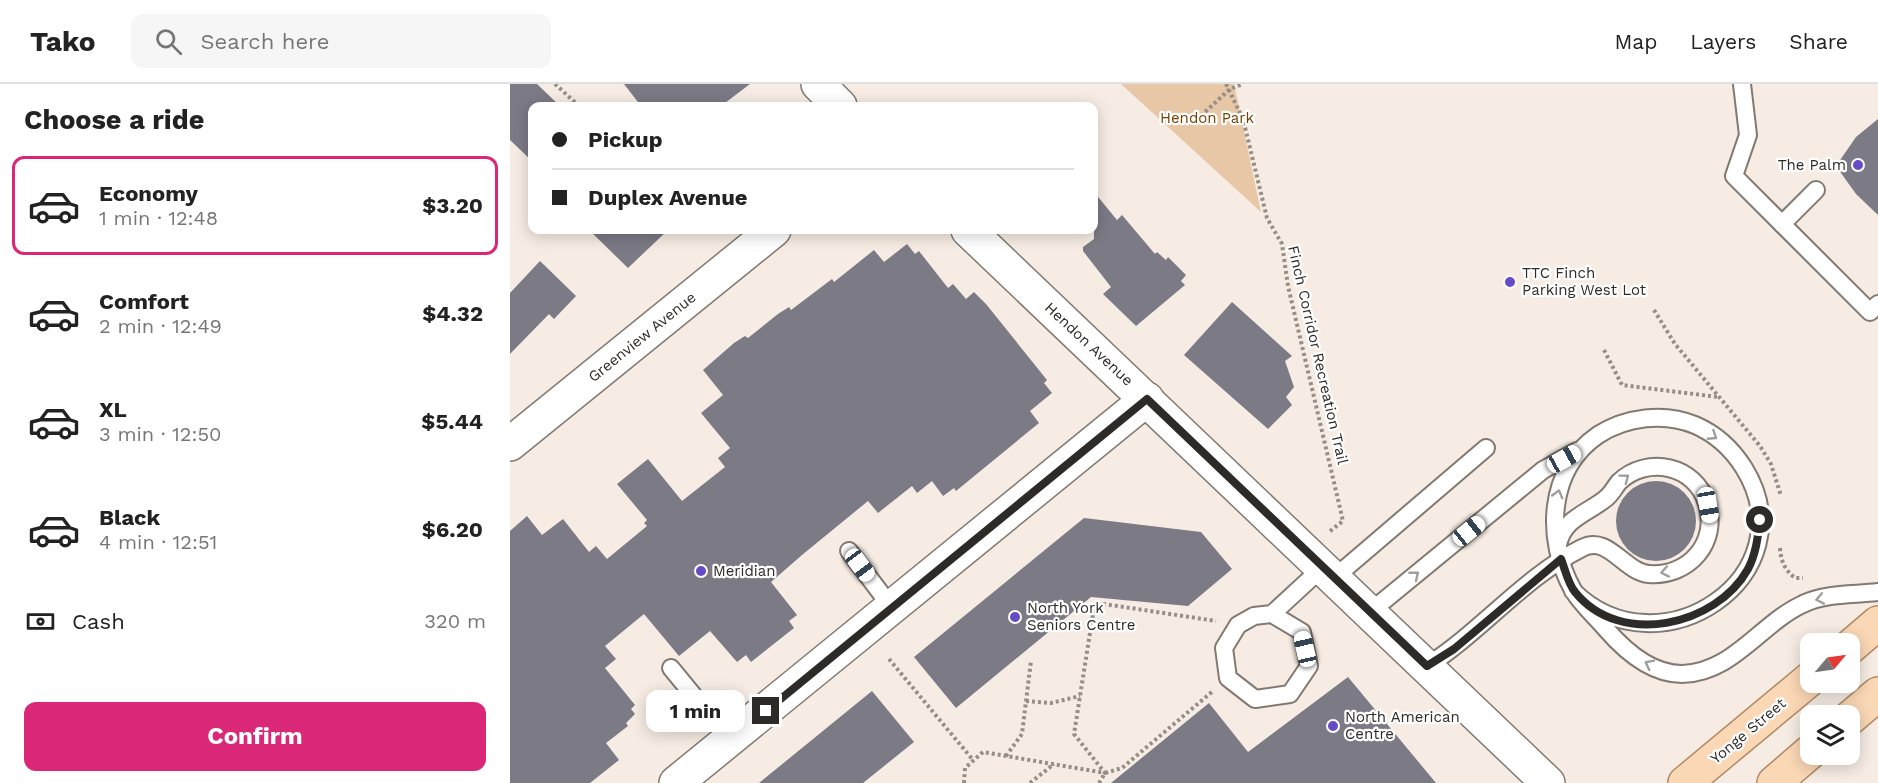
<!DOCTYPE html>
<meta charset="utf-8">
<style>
:root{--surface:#fff;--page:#f6f6f6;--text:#222;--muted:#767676;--line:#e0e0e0;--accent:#db2777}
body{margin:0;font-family:"Work Sans",sans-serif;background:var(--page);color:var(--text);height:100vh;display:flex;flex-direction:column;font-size:22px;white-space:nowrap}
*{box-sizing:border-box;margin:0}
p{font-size:20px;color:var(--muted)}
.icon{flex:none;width:33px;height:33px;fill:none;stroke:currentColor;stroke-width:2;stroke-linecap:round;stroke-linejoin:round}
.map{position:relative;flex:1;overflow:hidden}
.sheet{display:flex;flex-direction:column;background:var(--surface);width:510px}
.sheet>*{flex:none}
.banner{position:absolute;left:18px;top:18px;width:570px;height:132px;border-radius:12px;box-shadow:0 3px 15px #0003;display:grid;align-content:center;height:132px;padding:0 24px;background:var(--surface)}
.needle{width:39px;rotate:61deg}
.fabs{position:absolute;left:1290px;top:549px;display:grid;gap:12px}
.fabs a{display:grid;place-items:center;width:60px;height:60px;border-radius:12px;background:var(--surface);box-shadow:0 3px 15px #0003;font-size:30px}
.end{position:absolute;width:27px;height:27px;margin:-14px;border:8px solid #2e2a27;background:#fff;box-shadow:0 0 0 3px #fff}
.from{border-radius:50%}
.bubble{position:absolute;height:42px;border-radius:12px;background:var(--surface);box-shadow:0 3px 15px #0003;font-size:20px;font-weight:700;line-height:42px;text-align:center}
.car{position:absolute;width:18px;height:36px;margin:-18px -9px;border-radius:8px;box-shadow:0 0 4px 2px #0007;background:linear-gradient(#fff 24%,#345 0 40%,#fff 0 76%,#345 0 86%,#fff 0)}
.banner b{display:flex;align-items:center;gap:21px;height:57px;font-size:22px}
.banner b+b{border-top:2px solid var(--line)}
.banner i{width:15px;height:15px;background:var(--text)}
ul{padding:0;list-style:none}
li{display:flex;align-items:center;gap:18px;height:99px;margin:0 12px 9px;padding:0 12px;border:3px solid transparent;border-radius:12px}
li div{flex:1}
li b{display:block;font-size:22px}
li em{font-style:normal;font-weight:700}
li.current{border-color:var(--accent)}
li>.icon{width:54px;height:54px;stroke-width:1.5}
h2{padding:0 24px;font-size:27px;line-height:72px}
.pay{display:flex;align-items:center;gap:15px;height:66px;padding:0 24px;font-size:22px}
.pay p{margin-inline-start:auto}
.action{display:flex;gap:12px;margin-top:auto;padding:12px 24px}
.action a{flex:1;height:69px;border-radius:12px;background:var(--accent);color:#fff;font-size:24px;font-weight:700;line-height:69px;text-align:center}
header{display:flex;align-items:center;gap:36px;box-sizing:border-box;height:84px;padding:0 30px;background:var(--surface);border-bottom:2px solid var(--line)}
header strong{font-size:28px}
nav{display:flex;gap:33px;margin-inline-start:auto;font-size:21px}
.search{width:420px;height:54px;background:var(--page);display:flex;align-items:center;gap:15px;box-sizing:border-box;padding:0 21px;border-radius:12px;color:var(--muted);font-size:22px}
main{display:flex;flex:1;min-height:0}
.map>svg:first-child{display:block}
.green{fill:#e8c7a7}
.building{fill:#7b7a85}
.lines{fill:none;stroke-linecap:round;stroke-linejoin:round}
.lane-casing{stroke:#827971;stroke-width:20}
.street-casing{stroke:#827971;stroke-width:36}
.primary-casing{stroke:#b18a63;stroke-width:36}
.path{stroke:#958e88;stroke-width:4;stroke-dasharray:3 3;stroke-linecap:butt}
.lane{stroke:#fff;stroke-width:16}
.street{stroke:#fff;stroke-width:33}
.primary{stroke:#fad7b5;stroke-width:33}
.oneway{stroke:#a19f9e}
.route{stroke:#2e2a27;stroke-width:8}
.poi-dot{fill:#674bc4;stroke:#fff;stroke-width:2}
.labels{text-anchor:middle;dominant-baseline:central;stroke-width:4.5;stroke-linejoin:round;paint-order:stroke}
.park-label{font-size:15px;fill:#724200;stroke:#fff}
.poi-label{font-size:15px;fill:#2e2a27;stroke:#fff;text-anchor:start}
.street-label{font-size:15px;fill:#2e2a27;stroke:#fff}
</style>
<header>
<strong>Tako</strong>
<div class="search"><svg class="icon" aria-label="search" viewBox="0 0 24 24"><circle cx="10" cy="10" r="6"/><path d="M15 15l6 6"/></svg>Search here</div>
<nav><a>Map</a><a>Layers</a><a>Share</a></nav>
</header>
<main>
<section class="sheet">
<h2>Choose a ride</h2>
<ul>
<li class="current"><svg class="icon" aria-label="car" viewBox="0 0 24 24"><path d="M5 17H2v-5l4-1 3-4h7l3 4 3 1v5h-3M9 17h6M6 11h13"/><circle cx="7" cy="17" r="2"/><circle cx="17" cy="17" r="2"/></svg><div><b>Economy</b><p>1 min · 12:48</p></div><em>$3.20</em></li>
<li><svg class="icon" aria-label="car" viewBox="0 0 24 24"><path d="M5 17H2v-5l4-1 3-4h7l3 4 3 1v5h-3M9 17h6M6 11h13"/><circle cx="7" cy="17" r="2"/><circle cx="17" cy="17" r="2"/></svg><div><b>Comfort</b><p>2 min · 12:49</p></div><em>$4.32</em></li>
<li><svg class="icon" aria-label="car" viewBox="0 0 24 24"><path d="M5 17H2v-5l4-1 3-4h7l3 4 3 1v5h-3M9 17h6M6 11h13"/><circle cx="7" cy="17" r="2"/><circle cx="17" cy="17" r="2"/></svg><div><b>XL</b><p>3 min · 12:50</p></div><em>$5.44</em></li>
<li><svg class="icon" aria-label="car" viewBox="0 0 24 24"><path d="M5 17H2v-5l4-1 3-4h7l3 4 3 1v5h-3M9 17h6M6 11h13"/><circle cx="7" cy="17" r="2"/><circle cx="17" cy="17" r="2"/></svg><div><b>Black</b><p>4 min · 12:51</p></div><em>$6.20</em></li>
</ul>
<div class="pay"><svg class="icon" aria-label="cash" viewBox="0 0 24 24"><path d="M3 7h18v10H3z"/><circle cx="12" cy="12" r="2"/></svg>Cash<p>320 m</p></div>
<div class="action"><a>Confirm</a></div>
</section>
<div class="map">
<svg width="1368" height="699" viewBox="0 0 1368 699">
<rect width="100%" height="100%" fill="#f6ece3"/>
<path class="green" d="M611,0H724L751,128Z"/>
<g class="building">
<path d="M0,0H27L50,22H22V77L0,56Z"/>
<path d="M114,0H240L211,22H131Z"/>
<path d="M1368,35V131L1346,110L1326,82L1346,53Z"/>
<path d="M584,108L607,136L612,131L645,170L647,168L656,176L658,173L676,191L671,197L675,201L626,242L593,210L601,203L573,167V163L584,155Z"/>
<path d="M79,146H158L118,184Z"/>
<path d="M397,160L405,170L409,167L438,204L443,200L456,215L464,208L476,220L537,296L534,299L542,309L520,327L529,339L446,407L444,404L433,412L422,397L407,409L402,402L368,429L358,417L292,471L261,498L287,531L279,537L284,544L241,578L236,571L227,578L200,547L169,572L134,530L95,562L106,575L95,584L125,621L121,625L125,630L116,639L118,642L96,659L109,676L80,699H0V447L17,432L32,451L53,435L79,468L86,462L97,475L137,442L134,439L137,436L107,400L138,375L172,417L215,383L208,374L220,364L191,329L213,311L193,286L224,259L235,252L238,254L268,230L279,223L281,226L322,195L324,198L364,166L374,178Z"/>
<path d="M30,177L66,212L44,235L39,230L0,270V209Z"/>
<path d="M722,218L782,272L775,277L784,303L776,313L782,321L758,345L674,271Z"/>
<circle cx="1146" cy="437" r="40"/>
<path d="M574,434L691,448L722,485L678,522L581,513L446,624L404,573Z"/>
<path d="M838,593L926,699H601L699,619L738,668Z"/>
<path d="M362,607L404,658L353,699H249Z"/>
</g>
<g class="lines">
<g class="lane-casing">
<g id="lane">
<path d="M1232,0L1238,51L1224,92L1360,228L1368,220"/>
<path d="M1272,140L1306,106"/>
<path d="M339,467L382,524"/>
<path d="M824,494L976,364"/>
<path d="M1063,507C1150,593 1300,491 1234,384C1222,365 1206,350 1185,341C1154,328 1116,333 1088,351C1037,386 1035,456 1063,506C1071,520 1086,533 1096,545C1115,567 1141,590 1172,590C1223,589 1251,539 1293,520C1315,509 1344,511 1368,508"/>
<path d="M860,528L1033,386L1067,367"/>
<path d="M762,530L792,548L799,582L780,610L745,615L718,594L714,564L728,541L744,532L762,530L813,483"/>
<path d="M917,582C972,547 1014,493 1072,464C1098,450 1114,488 1139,490C1179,493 1209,458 1197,420C1186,381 1137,371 1109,398C1104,404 1101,411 1095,415C1076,430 1053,435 1048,461"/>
<path d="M161,584L220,656"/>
</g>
</g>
<g class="street-casing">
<g id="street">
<path d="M308,0L330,22"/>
<path d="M458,146L1038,699"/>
<path d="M0,360L264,146"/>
<path d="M166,699L637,315"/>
</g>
</g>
<g class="primary-casing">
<g id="primary">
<path d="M1340,563L1368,539"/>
<path d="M1340,634L1368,610"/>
<path d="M1175,699L1300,595"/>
<path d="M1264,699L1300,668"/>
</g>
</g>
<g class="path">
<path d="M45,0L69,22"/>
<path d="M716,0L733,35L757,134L772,160L778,202L833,437L819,448"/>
<path d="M682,40L720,5L733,0"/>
<path d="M1144,226L1165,260L1250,362L1261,380L1271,412"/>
<path d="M1094,266L1112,301L1208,313"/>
<path d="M1270,464C1271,478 1275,486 1285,494H1293"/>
<path d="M379,575L463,676"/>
<path d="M516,617L541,619L570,612"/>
<path d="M496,672L512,650L521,577"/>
<path d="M454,699L455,684L473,668L595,689L564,650L583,530L594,520L706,537"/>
<path d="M520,699L544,680"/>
<path d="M589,699L595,689L612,684L703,607"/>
</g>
<use href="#lane" class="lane"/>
<use href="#street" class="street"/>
<use href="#primary" class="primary"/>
</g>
<defs><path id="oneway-chevron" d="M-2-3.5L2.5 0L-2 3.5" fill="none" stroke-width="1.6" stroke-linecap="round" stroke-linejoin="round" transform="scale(1.5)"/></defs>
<g class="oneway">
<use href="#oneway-chevron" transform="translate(1203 352) rotate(33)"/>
<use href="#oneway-chevron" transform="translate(1115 394) rotate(-37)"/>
<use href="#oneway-chevron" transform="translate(1048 410) rotate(-75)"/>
<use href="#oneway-chevron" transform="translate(1155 488) rotate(169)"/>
<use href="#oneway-chevron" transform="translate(905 491) rotate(-39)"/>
<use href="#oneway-chevron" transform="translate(1310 515) rotate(169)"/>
<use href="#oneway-chevron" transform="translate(1139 580) rotate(-153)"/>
</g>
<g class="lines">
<path class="route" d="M256,627L637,315L917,582L944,565L1051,475C1055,485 1058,500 1065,508C1110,564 1206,542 1238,485C1246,470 1248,452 1250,436"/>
</g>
<g class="poi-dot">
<circle cx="1348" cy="81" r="6"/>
<circle cx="1000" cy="198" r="6"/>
<circle cx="191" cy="487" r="6"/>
<circle cx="505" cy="533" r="6"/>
<circle cx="823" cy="642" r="6"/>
</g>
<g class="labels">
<g class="park-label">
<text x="697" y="34">Hendon Park</text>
</g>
<g class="poi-label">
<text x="1336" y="81" text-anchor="end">The Palm</text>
<text x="1012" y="189">TTC Finch<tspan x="1012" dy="17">Parking West Lot</tspan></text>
<text x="203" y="487">Meridian</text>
<text x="517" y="524">North York<tspan x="517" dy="17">Seniors Centre</tspan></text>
<text x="835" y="633">North American<tspan x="835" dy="17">Centre</tspan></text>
</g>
<g class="street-label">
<text transform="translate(132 253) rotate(-39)">Greenview Avenue</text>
<text transform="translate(579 260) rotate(43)">Hendon Avenue</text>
<text transform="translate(808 271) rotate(77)">Finch Corridor Recreation Trail</text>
<text transform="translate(1238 647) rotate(-40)">Yonge Street</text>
</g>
</g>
</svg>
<div class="fabs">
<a><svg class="needle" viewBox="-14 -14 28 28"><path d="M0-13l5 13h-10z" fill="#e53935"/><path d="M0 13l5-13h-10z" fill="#767676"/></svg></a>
<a><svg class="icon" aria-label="layers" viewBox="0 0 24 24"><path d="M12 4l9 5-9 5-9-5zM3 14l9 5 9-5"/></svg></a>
</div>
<i class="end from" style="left:1250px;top:436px"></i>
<i class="end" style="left:256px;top:627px"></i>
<div class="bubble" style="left:136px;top:606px;width:99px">1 min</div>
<i class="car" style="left:1054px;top:375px;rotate:61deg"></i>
<i class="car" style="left:1198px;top:421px;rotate:170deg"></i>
<i class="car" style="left:959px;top:447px;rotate:51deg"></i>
<i class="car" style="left:350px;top:481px;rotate:143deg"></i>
<i class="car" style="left:795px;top:565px;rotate:347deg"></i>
<div class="banner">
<b><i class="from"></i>Pickup</b>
<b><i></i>Duplex Avenue</b>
</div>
</div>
</main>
